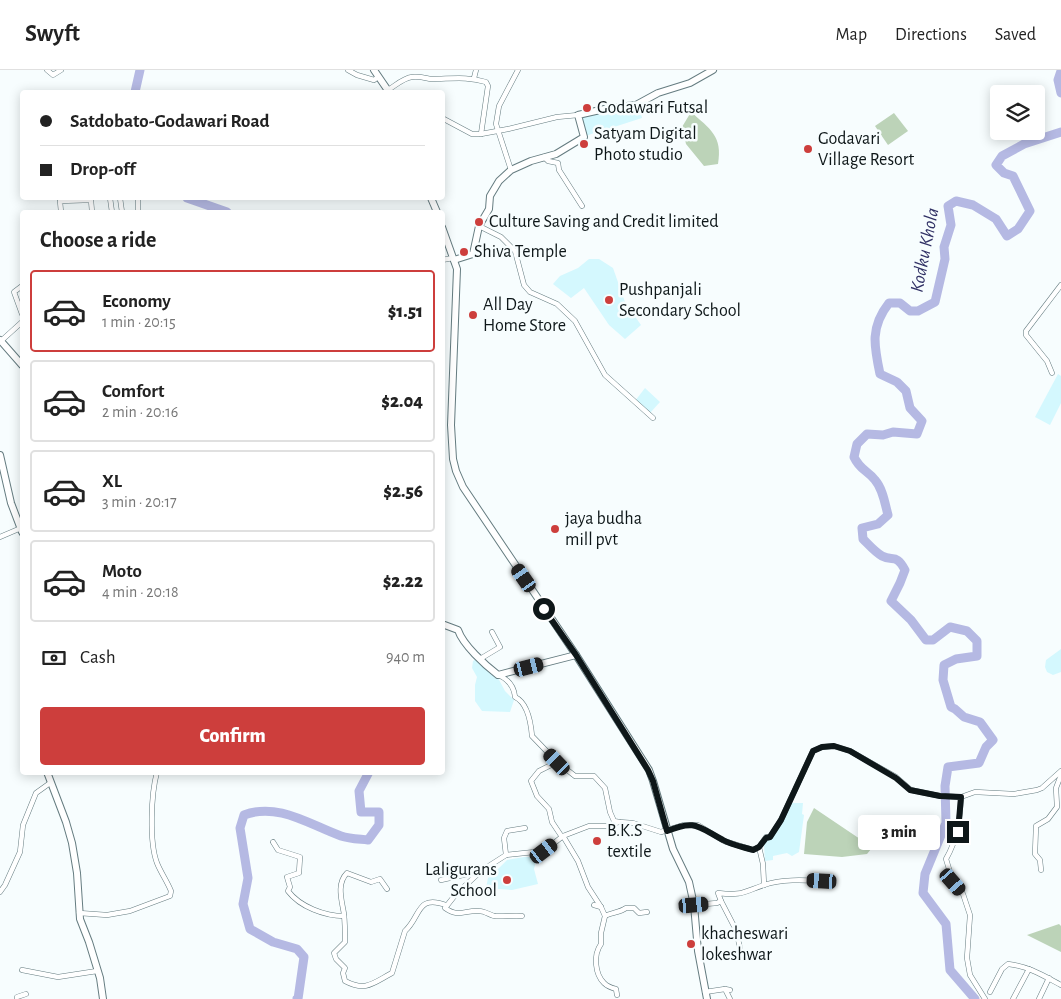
<!DOCTYPE html>
<meta charset="utf-8">
<style>
:root{--surface:#fff;--page:#f2f2f2;--text:#222;--muted:#767676;--line:#e0e0e0;--accent:#cd3e3c}
body{margin:0;font-family:"Alegreya Sans",sans-serif;background:var(--page);color:var(--text);height:100vh;display:flex;flex-direction:column;font-size:19px;white-space:nowrap}
*{box-sizing:border-box;margin:0}
p{font-size:16px;color:var(--muted)}
.icon{flex:none;width:28px;height:28px;fill:none;stroke:currentColor;stroke-width:2;stroke-linecap:round;stroke-linejoin:round}
.map{position:relative;flex:1;overflow:hidden}
.details{position:absolute;left:20px;top:140px;width:425px;height:565px;display:flex;flex-direction:column;background:var(--surface);border-radius:5px;box-shadow:0 2px 12px #0003}
.details>*{flex:none}
.top-card{position:absolute;left:20px;top:20px;width:425px;height:110px;border-radius:5px;box-shadow:0 2px 12px #0003;display:grid;align-content:center;height:110px;padding:0 20px;background:var(--surface)}
.controls{position:absolute;left:990px;top:15px;display:grid;gap:10px}
.controls a{display:grid;place-items:center;width:55px;height:55px;border-radius:5px;background:var(--surface);box-shadow:0 2px 12px #0003;font-size:25px}
.end{position:absolute;width:22px;height:22px;margin:-11px;border:6px solid #0e1719;background:#fff;box-shadow:0 0 0 2px #fff}
.from{border-radius:50%}
.bubble{position:absolute;height:35px;border-radius:5px;background:var(--surface);box-shadow:0 2px 12px #0003;font-size:16px;font-weight:800;line-height:35px;text-align:center}
.car{position:absolute;width:15px;height:30px;margin:-15px -8px;border-radius:6px;box-shadow:0 0 4px 1px #0007;background:linear-gradient(#222 24%,#8ab4d8 0 40%,#222 0 76%,#8ab4d8 0 86%,#222 0)}
.top-card b{display:flex;align-items:center;gap:18px;height:48px;font-size:19px}
.top-card b+b{border-top:1px solid var(--line)}
.top-card i{width:12px;height:12px;background:var(--text)}
ul{padding:0;list-style:none}
li{display:flex;align-items:center;gap:15px;height:82px;margin:0 10px 8px;padding:0 10px;border:2px solid var(--line);border-radius:5px}
li div{flex:1}
li b{display:block;font-size:19px}
li em{font-style:normal;font-weight:800}
li.on{border-color:var(--accent)}
li>.icon{width:45px;height:45px;stroke-width:1.5}
h2{padding:0 20px;font-size:22px;line-height:60px}
.pay{display:flex;align-items:center;gap:12px;height:55px;padding:0 20px;font-size:19px}
.pay p{margin-inline-start:auto}
.button{display:flex;gap:10px;margin-top:auto;padding:10px 20px}
.button a{flex:1;height:58px;border-radius:5px;background:var(--accent);color:#fff;font-size:20px;font-weight:800;line-height:58px;text-align:center}
header{display:flex;align-items:center;gap:30px;box-sizing:border-box;height:70px;padding:0 25px;background:var(--surface);border-bottom:1px solid var(--line)}
header strong{font-size:24px}
nav{display:flex;gap:28px;margin-inline-start:auto;font-size:18px}
.map>svg:first-child{display:block}
.built{fill:#d4f8fe}
.green{fill:#bcd3b8}
.lines{fill:none;stroke-linecap:round;stroke-linejoin:round}
.canal{stroke:#b5b9e3;stroke-width:5}
.river{stroke:#b5b9e3;stroke-width:9}
.street-casing{stroke:#657c80;stroke-width:5.5}
.secondary-casing{stroke:#657c80;stroke-width:8}
.street{stroke:#fff;stroke-width:4.5}
.secondary{stroke:#fff;stroke-width:6}
.route{stroke:#0e1719;stroke-width:6}
.poi-dot{fill:#cd3e3c;stroke:#f7fdfe;stroke-width:2}
.labels{text-anchor:middle;dominant-baseline:central;stroke-width:5;stroke-linejoin:round;paint-order:stroke}
.poi-label{font-size:18px;fill:#0e1719;stroke:#f7fdfe;text-anchor:start}
.water-label{font-size:19px;font-style:italic;fill:#313165;stroke:#f7fdfe}
</style>
<header>
<strong>Swyft</strong>
<nav><a>Map</a><a>Directions</a><a>Saved</a></nav>
</header>
<div class="map">
<svg width="1061" height="929" viewBox="0 0 1061 929">
<rect width="100%" height="100%" fill="#f7fdfe"/>
<g class="built">
<path d="M640,36L642,48L614,57L612,62L602,66L594,63L586,66L581,45Z"/>
<path d="M589,189H599L613,198L625,232L641,255L625,269L609,255L584,218L571,228L553,214L560,206L578,198Z"/>
<path d="M1058,304L1061,306V333L1050,355L1035,347Z"/>
<path d="M645,318L660,332L650,343L635,331Z"/>
<path d="M1061,579V602L1053,605L1047,602L1045,597L1046,590Z"/>
<path d="M478,588L497,606L505,621L514,630L510,642L482,641L475,631V615L477,607L472,598L473,591Z"/>
<path d="M789,733H803L802,744L804,745L799,782L792,786L787,783L773,786V790L765,791L764,776L767,768L770,767L772,760Z"/>
<path d="M524,787H537L534,799L538,814L512,820L486,818L489,803L498,799L507,790Z"/>
</g>
<g class="green">
<path d="M691,42C710,59 723,66 718,94L704,96L686,74L682,57Z"/>
<path d="M894,43L908,61L888,75L875,56Z"/>
<path d="M814,738L860,769L875,774L867,784L842,787L804,784L807,752Z"/>
<path d="M1059,854L1061,856V882L1027,865Z"/>
</g>
<g class="lines">
<path class="canal" d="M295,928V929"/>
<g class="river">
<path d="M1061,1L1058,10L1061,23"/>
<path d="M135,22L140,0"/>
<path d="M187,128L227,142"/>
<path d="M298,929L304,887L297,879L273,872L250,859L243,834L248,808L240,758L244,745C278,732 310,755 341,766C350,769 360,769 368,770L379,755V742H361L359,721L369,702"/>
<path d="M975,929L950,900L946,854L923,823L925,804L946,753L945,716L948,697L979,693L986,677L993,670L980,652L964,647L955,639L951,637L943,610L944,595L956,589L977,586V571L967,561L950,557L933,570H926L911,550L891,531L900,513L905,500C896,483 893,492 882,486C875,482 869,475 863,469L862,458L878,454L888,445C885,434 883,419 875,410C867,400 860,400 854,387L857,374L867,364L883,365L893,362L917,364L922,351L910,338L906,321L897,312L880,304C874,276 870,257 889,233H900L910,241H918L935,232L945,189L944,177L951,155L948,136L956,131L973,135L996,149L1007,166L1018,159L1030,141L1013,106L1004,103L996,95L1002,86L1024,74L1061,62"/>
</g>
<g class="street-casing">
<g id="street">
<path d="M47,0L53,5L61,0"/>
<path d="M348,0L357,5L374,10L378,7"/>
<path d="M474,8L476,0"/>
<path d="M388,20C395,16 403,8 412,7C418,6 425,8 431,9C451,9 467,6 486,12L488,16L481,64"/>
<path d="M442,48L472,64H481L508,59L557,47L578,45"/>
<path d="M544,87L548,91L558,93L559,100L582,136"/>
<path d="M511,100L496,54L499,36L518,0"/>
<path d="M110,128L112,142"/>
<path d="M120,128L122,142"/>
<path d="M61,142L60,131L91,130L92,142"/>
<path d="M138,142V128"/>
<path d="M479,156L501,167L515,181L524,215L530,222L557,234L575,251L605,305L653,348"/>
<path d="M442,190L453,188"/>
<path d="M22,216L14,222L22,244"/>
<path d="M1,271L22,252"/>
<path d="M1052,303L1047,291L1026,265V261L1061,215"/>
<path d="M0,467L21,458"/>
<path d="M480,589L500,577L492,562"/>
<path d="M498,605C508,609 514,616 515,627C528,633 531,654 532,666L557,692"/>
<path d="M961,727C960,750 957,770 946,789L953,812L963,824L970,845L967,888L970,905L985,929"/>
<path d="M563,766L578,791L588,817L601,837L605,846L601,863V874C593,885 595,904 604,913C607,916 612,918 616,919L617,925"/>
<path d="M562,767L552,752L549,739L537,726L531,711L539,701L557,692L575,706H594L605,718L610,742L614,751L619,752"/>
<path d="M273,772L278,780L300,787L299,803L287,807L290,817L288,821C300,837 325,846 344,846"/>
<path d="M759,777L763,794L764,815"/>
<path d="M506,785L504,768L507,761L525,758"/>
<path d="M1041,800L1040,790L1035,784L1036,756L1048,749L1057,737L1056,718L1061,705"/>
<path d="M480,802L456,824L445,838C459,848 464,840 479,841C484,841 488,844 494,846C502,847 513,845 522,846"/>
<path d="M441,810L481,801L506,785L544,781L563,766L589,756H608L619,752L633,753L661,762L684,755H698L724,771L753,780L759,777L766,767H770L781,750L813,681L822,677L834,676L850,681L896,707L911,720L940,726L961,727L975,722L1014,724L1037,720L1042,718L1061,701"/>
<path d="M387,819L380,809L371,812L347,803C336,814 342,831 344,844C345,854 345,863 345,872L334,883L336,889L345,898L343,903L345,911C366,922 373,913 392,903L405,861C421,847 416,824 446,835"/>
<path d="M0,822L5,815L20,782L23,755L36,723L50,713"/>
<path d="M594,835L601,837"/>
<path d="M694,835L717,833L721,831"/>
<path d="M79,843L107,845L130,841L170,826L171,821C167,811 161,803 157,793C149,772 151,724 157,702"/>
<path d="M605,846C611,843 621,842 626,838H634L639,843L647,842"/>
<path d="M742,887L736,860L721,831L718,823C742,826 743,822 764,815C781,809 803,810 822,811"/>
<path d="M22,900L58,907L97,901"/>
<path d="M725,919L730,929"/>
<path d="M705,922L725,919L730,920"/>
<path d="M990,922L1002,899L1008,894C1028,896 1044,906 1061,915"/>
<path d="M17,929V927L26,924"/>
<path d="M1013,929L1029,899"/>
<path d="M1039,929L1049,908"/>
</g>
</g>
<g class="secondary-casing">
<g id="secondary">
<path d="M374,0L389,22"/>
<path d="M431,128L437,142"/>
<path d="M442,157L457,199L451,355L453,389L456,401L463,417L576,585L649,700L653,711L673,779L689,812L694,835L698,881L707,929"/>
<path d="M454,190L473,184L479,156L489,139L490,126L499,111L511,100L531,91L556,84L584,67L578,45L609,38L636,35L658,23L690,13L713,0"/>
<path d="M0,270L22,295"/>
<path d="M0,385L11,433L22,462"/>
<path d="M442,554L458,560C463,575 485,595 498,605L576,585"/>
<path d="M47,702L66,752L72,773L77,803L80,849L89,872L100,908L103,929"/>
</g>
</g>
<use href="#street" class="street"/>
<use href="#secondary" class="secondary"/>
</g>
<g class="lines">
<path class="route" d="M544,539L576,585L648,700L653,711L667,761C696,749 698,757 723,770C732,775 743,777 753,780L759,777L766,768L770,767L781,750L813,681L822,677L834,676L850,681L896,708L910,720L940,726L961,727L958,762"/>
</g>
<g class="poi-dot">
<circle cx="587" cy="38" r="5"/>
<circle cx="584" cy="74" r="5"/>
<circle cx="808" cy="79" r="5"/>
<circle cx="479" cy="152" r="5"/>
<circle cx="464" cy="182" r="5"/>
<circle cx="609" cy="230" r="5"/>
<circle cx="473" cy="245" r="5"/>
<circle cx="555" cy="459" r="5"/>
<circle cx="597" cy="771" r="5"/>
<circle cx="507" cy="810" r="5"/>
<circle cx="691" cy="874" r="5"/>
</g>
<g class="labels">
<g class="poi-label">
<text x="597" y="38">Godawari Futsal</text>
<text x="594" y="64">Satyam Digital<tspan x="594" dy="21">Photo studio</tspan></text>
<text x="818" y="69">Godavari<tspan x="818" dy="21">Village Resort</tspan></text>
<text x="489" y="152">Culture Saving and Credit limited</text>
<text x="474" y="182">Shiva Temple</text>
<text x="619" y="220">Pushpanjali<tspan x="619" dy="21">Secondary School</tspan></text>
<text x="483" y="235">All Day<tspan x="483" dy="21">Home Store</tspan></text>
<text x="565" y="449">jaya budha<tspan x="565" dy="21">mill pvt</tspan></text>
<text x="607" y="761">B.K.S<tspan x="607" dy="21">textile</tspan></text>
<text x="497" y="800" text-anchor="end">Laligurans<tspan x="497" dy="21">School</tspan></text>
<text x="701" y="864">khacheswari<tspan x="701" dy="21">lokeshwar</tspan></text>
</g>
<g class="water-label">
<text transform="translate(925 180) rotate(-79)">Kodku Khola</text>
</g>
</g>
</svg>
<div class="controls">
<a><svg class="icon" aria-label="layers" viewBox="0 0 24 24"><path d="M12 4l9 5-9 5-9-5zM3 14l9 5 9-5"/></svg></a>
</div>
<i class="end from" style="left:544px;top:539px"></i>
<i class="end" style="left:958px;top:762px"></i>
<div class="bubble" style="left:858px;top:745px;width:82px">3 min</div>
<i class="car" style="left:524px;top:508px;rotate:325deg"></i>
<i class="car" style="left:529px;top:597px;rotate:76deg"></i>
<i class="car" style="left:557px;top:692px;rotate:316deg"></i>
<i class="car" style="left:544px;top:781px;rotate:53deg"></i>
<i class="car" style="left:822px;top:811px;rotate:273deg"></i>
<i class="car" style="left:953px;top:812px;rotate:139deg"></i>
<i class="car" style="left:694px;top:835px;rotate:85deg"></i>
<div class="top-card">
<b><i class="from"></i>Satdobato-Godawari Road</b>
<b><i></i>Drop-off</b>
</div>
<section class="details">
<h2>Choose a ride</h2>
<ul>
<li class="on"><svg class="icon" aria-label="car" viewBox="0 0 24 24"><path d="M5 17H2v-5l4-1 3-4h7l3 4 3 1v5h-3M9 17h6M6 11h13"/><circle cx="7" cy="17" r="2"/><circle cx="17" cy="17" r="2"/></svg><div><b>Economy</b><p>1 min · 20:15</p></div><em>$1.51</em></li>
<li><svg class="icon" aria-label="car" viewBox="0 0 24 24"><path d="M5 17H2v-5l4-1 3-4h7l3 4 3 1v5h-3M9 17h6M6 11h13"/><circle cx="7" cy="17" r="2"/><circle cx="17" cy="17" r="2"/></svg><div><b>Comfort</b><p>2 min · 20:16</p></div><em>$2.04</em></li>
<li><svg class="icon" aria-label="car" viewBox="0 0 24 24"><path d="M5 17H2v-5l4-1 3-4h7l3 4 3 1v5h-3M9 17h6M6 11h13"/><circle cx="7" cy="17" r="2"/><circle cx="17" cy="17" r="2"/></svg><div><b>XL</b><p>3 min · 20:17</p></div><em>$2.56</em></li>
<li><svg class="icon" aria-label="car" viewBox="0 0 24 24"><path d="M5 17H2v-5l4-1 3-4h7l3 4 3 1v5h-3M9 17h6M6 11h13"/><circle cx="7" cy="17" r="2"/><circle cx="17" cy="17" r="2"/></svg><div><b>Moto</b><p>4 min · 20:18</p></div><em>$2.22</em></li>
</ul>
<div class="pay"><svg class="icon" aria-label="cash" viewBox="0 0 24 24"><path d="M3 7h18v10H3z"/><circle cx="12" cy="12" r="2"/></svg>Cash<p>940 m</p></div>
<div class="button"><a>Confirm</a></div>
</section>
</div>
